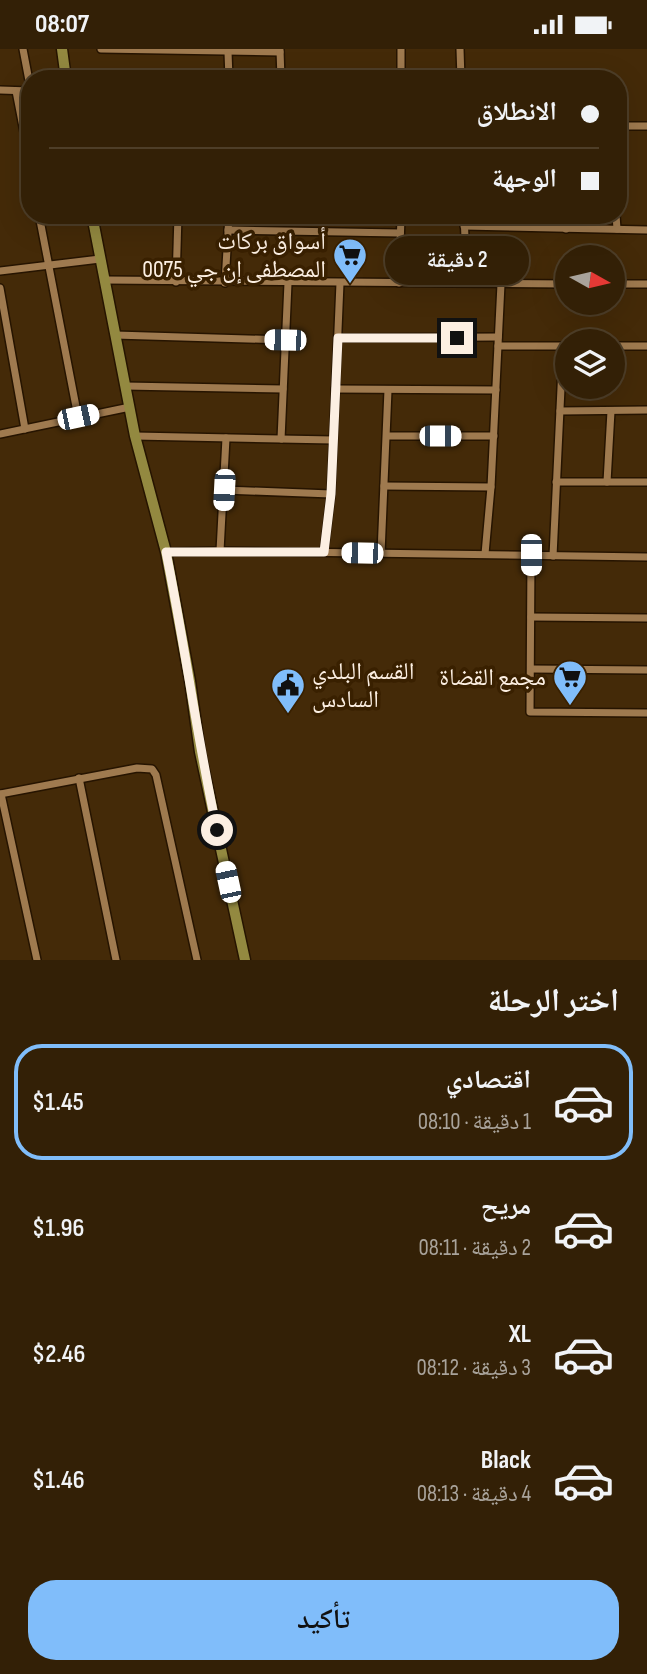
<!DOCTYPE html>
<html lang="ar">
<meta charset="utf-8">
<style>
:root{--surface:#332006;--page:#3b2810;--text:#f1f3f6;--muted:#a9a39b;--line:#4e3e28;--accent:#80bdfa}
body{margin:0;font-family:"Sofia Sans Condensed","Noto Naskh Arabic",sans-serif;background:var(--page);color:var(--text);direction:rtl;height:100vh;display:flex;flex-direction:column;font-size:26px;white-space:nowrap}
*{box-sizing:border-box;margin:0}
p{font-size:23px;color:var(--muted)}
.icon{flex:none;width:38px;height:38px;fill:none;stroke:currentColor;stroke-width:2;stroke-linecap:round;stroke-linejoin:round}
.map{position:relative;height:911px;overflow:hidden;direction:ltr}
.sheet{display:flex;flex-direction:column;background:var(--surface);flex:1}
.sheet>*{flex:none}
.hud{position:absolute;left:21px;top:21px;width:606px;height:154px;border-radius:28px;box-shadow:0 7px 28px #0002,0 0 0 2px var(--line);direction:rtl;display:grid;align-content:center;height:154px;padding:0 28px;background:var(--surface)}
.needle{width:46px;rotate:98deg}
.buttons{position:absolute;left:555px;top:196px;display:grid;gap:14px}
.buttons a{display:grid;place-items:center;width:70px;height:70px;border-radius:50%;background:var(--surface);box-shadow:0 7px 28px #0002,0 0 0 2px var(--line);font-size:35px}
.end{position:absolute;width:32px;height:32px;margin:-16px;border:9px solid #fcefe2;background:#111;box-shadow:0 0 0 4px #111}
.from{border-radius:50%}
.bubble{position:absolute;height:49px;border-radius:24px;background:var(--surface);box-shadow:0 7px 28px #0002,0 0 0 2px var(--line);font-size:23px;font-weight:600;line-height:49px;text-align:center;direction:rtl}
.car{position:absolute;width:21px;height:42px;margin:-21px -10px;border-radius:9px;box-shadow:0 0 5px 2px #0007;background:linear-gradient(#fff 24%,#345 0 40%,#fff 0 76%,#345 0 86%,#fff 0)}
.hud b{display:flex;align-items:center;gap:24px;height:66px;font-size:26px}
.hud b+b{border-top:2px solid var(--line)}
.hud i{width:18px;height:18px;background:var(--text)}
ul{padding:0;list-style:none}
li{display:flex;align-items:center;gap:21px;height:116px;margin:0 14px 10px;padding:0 14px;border:4px solid transparent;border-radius:28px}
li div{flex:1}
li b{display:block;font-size:26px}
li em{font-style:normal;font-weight:600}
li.on{border-color:var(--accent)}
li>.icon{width:63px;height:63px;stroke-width:1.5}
h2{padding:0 28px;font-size:32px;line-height:84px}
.cta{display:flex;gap:14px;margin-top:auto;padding:14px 28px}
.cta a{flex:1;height:80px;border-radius:28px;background:var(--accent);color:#111;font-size:28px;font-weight:600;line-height:80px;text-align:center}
.status{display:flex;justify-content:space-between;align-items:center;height:49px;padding:0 35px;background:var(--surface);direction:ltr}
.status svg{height:19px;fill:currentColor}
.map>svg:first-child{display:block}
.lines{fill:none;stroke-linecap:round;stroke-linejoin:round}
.street-casing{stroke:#261400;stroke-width:10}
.secondary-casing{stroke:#261400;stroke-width:13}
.street{stroke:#9f7a4f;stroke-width:7}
.secondary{stroke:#938940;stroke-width:10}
.route{stroke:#fcefe2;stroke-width:9}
.labels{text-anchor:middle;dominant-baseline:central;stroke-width:7;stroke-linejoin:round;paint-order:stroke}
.poi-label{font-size:24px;fill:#fcefe2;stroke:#392000;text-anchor:end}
</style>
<div class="status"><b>08:07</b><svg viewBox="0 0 49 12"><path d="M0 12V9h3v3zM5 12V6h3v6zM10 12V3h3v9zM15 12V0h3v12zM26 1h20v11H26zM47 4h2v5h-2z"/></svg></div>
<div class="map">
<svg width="647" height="911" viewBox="0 0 647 911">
<rect width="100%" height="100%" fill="#442a08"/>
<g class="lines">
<g class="street-casing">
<g id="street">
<path d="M23,0L30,37"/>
<path d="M101,0L280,3"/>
<path d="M401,0V30"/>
<path d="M460,0L461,30"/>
<path d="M280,1L281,30"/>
<path d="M228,3L229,30"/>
<path d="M0,41L30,42"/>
<path d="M16,42L30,114"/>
<path d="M618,77H647"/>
<path d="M39,166L78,368"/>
<path d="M464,166L467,234"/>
<path d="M565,166L566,180"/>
<path d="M616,166L617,180"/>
<path d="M464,177L647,181"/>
<path d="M228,181L400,184"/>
<path d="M0,222L100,210"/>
<path d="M105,231L567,235"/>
<path d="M176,233L178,166"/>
<path d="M225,234L229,166"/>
<path d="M399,234L401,166"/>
<path d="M612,235H647"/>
<path d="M0,239L25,380"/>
<path d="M115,286L285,291"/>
<path d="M338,289L498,288"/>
<path d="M498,297H566"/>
<path d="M612,297H647"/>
<path d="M125,337L283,340"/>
<path d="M335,340L496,341"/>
<path d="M560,362L647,361"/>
<path d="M0,385L130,358"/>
<path d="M135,387L333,391"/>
<path d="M387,387H494"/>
<path d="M281,390L288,234"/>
<path d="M556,433H647"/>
<path d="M607,433L611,362"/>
<path d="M384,437L491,438"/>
<path d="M224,441L331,445"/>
<path d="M220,502L226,389"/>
<path d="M166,503L220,502L647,508"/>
<path d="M324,503L331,445L340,234"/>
<path d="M381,504L388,341"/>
<path d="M485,505L491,438L501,235"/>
<path d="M531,506L530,663L647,664"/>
<path d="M553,507L563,297"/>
<path d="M531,568L647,569"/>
<path d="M531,620L647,621"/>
<path d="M79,729L116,911"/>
<path d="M0,745L137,719L152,720L156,726L197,911"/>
<path d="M1,745L37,911"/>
</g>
</g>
<g class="secondary-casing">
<g id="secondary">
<path d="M62,0L66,30"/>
<path d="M92,166L135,387L166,503L190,632L200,703L245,911"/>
</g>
</g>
<use href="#street" class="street"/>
<use href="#secondary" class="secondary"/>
</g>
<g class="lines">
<path class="route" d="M217,781C197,689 185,596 166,503H324L331,445L338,289H457"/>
</g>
<defs>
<g id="supermarket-pin" transform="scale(1.75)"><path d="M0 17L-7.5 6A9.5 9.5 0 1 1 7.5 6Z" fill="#80bdfa" stroke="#392000"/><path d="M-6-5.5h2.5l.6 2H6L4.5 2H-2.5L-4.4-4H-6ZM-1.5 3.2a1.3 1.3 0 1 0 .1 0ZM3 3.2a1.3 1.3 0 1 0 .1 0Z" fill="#111"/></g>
<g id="civic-pin" transform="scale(1.75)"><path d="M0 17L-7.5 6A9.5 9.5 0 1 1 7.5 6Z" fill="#80bdfa" stroke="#392000"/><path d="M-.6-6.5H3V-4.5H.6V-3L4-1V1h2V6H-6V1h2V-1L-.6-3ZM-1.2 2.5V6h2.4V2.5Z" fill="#111"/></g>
</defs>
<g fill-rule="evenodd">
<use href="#supermarket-pin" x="350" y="206"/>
<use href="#supermarket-pin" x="570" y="628"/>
<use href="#civic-pin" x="288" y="636"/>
</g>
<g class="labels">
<g class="poi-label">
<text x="326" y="192">أسواق بركات<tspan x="326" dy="28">المصطفی إن جي 0075</tspan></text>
<text x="312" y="622" text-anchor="start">القسم البلدي<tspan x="312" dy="28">السادس</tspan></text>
<text x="546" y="628">مجمع القضاة</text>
</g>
</g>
</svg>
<div class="buttons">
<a><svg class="needle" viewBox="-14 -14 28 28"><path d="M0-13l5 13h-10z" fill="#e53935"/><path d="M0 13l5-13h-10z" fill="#a9a39b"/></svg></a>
<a><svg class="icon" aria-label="layers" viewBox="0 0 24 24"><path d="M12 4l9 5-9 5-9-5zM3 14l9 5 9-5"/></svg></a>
</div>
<i class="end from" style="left:217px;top:781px"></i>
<i class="end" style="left:457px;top:289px"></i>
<div class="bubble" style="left:385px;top:187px;width:144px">2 دقيقة</div>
<i class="car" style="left:285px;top:291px;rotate:271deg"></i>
<i class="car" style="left:78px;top:368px;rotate:78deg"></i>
<i class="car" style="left:440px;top:387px;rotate:90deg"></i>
<i class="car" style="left:224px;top:441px;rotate:183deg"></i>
<i class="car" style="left:362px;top:504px;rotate:271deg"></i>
<i class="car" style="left:531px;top:506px;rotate:180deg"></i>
<i class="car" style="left:228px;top:833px;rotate:348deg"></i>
<div class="hud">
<b><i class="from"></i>الانطلاق</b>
<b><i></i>الوجهة</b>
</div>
</div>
<section class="sheet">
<h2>اختر الرحلة</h2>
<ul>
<li class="on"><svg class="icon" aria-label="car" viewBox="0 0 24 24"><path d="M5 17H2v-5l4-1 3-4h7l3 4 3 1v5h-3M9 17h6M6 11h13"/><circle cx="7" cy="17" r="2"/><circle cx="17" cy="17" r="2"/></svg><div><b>اقتصادي</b><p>1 دقيقة · 08:10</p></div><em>$1.45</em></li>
<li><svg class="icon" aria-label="car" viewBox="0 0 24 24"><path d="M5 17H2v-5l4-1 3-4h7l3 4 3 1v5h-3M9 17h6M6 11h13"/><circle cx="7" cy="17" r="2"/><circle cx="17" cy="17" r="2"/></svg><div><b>مريح</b><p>2 دقيقة · 08:11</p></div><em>$1.96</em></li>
<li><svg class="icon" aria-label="car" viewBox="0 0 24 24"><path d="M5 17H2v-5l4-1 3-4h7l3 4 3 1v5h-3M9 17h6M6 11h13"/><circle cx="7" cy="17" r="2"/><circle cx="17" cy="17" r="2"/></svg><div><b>XL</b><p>3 دقيقة · 08:12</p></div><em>$2.46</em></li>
<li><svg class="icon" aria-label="car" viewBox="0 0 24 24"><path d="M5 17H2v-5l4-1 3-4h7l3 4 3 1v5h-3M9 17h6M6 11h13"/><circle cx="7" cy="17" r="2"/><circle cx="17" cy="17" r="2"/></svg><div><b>Black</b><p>4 دقيقة · 08:13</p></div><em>$1.46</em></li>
</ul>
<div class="cta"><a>تأكيد</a></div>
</section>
